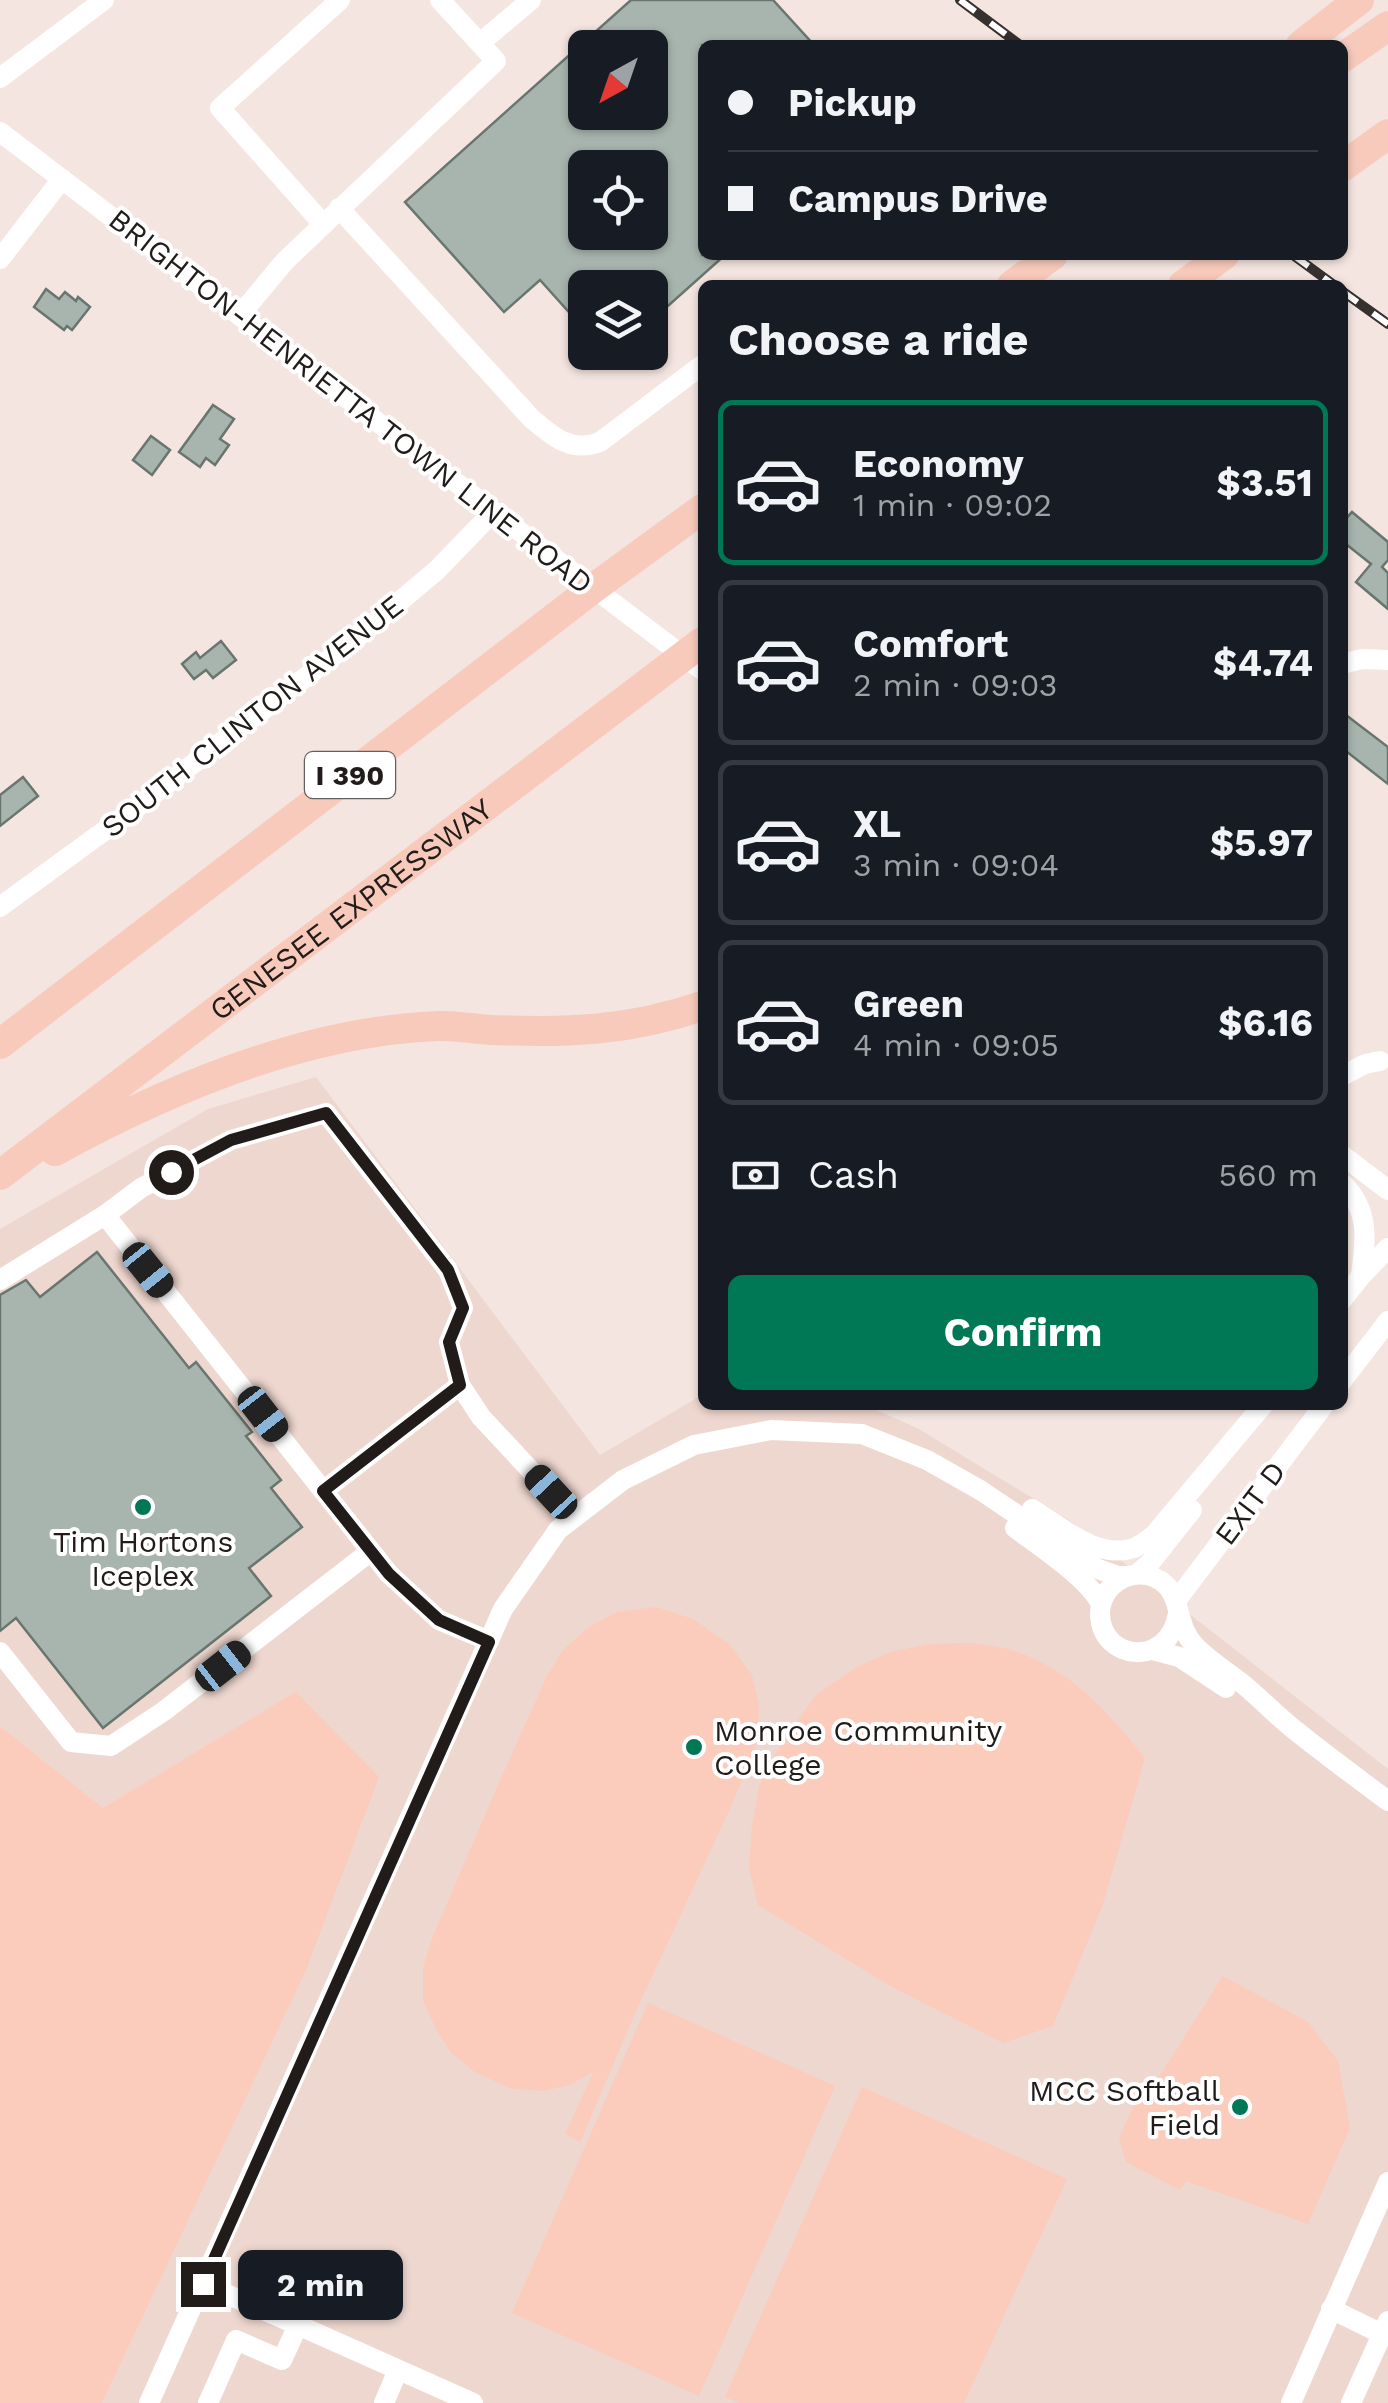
<!DOCTYPE html>
<meta charset="utf-8">
<style>
:root{--surface:#171b24;--page:#242831;--text:#f1f3f6;--muted:#9ea1a6;--line:#363941;--accent:#017855}
body{margin:0;font-family:"Work Sans",sans-serif;background:var(--page);color:var(--text);height:100vh;display:flex;flex-direction:column;font-size:38px;white-space:nowrap}
*{box-sizing:border-box;margin:0}
p{font-size:32px;color:var(--muted)}
.icon{flex:none;width:55px;height:55px;fill:none;stroke:currentColor;stroke-width:2;stroke-linecap:round;stroke-linejoin:round}
.map{position:relative;flex:1;overflow:hidden}
.drawer{position:absolute;left:698px;top:280px;width:650px;height:1130px;display:flex;flex-direction:column;background:var(--surface);border-radius:15px;box-shadow:0 2px 8px #0004}
.drawer>*{flex:none}
.top-card{position:absolute;left:698px;top:40px;width:650px;height:220px;border-radius:15px;box-shadow:0 2px 8px #0004;display:grid;align-content:center;height:220px;padding:0 30px;background:var(--surface)}
.needle{width:65px;rotate:220deg}
.fabs{position:absolute;left:568px;top:30px;display:grid;gap:20px}
.fabs a{display:grid;place-items:center;width:100px;height:100px;border-radius:15px;background:var(--surface);box-shadow:0 2px 8px #0004;font-size:50px}
.end{position:absolute;width:45px;height:45px;margin:-22px;border:12px solid #211c1a;background:#fff;box-shadow:0 0 0 5px #fff}
.from{border-radius:50%}
.bubble{position:absolute;height:70px;border-radius:15px;background:var(--surface);box-shadow:0 2px 8px #0004;font-size:32px;font-weight:700;line-height:70px;text-align:center}
.car{position:absolute;width:30px;height:60px;margin:-30px -15px;border-radius:12px;box-shadow:0 0 8px 2px #0007;background:linear-gradient(#222 24%,#8ab4d8 0 40%,#222 0 76%,#8ab4d8 0 86%,#222 0)}
.top-card b{display:flex;align-items:center;gap:35px;height:95px;font-size:38px}
.top-card b+b{border-top:2px solid var(--line)}
.top-card i{width:25px;height:25px;background:var(--text)}
ul{padding:0;list-style:none}
li{display:flex;align-items:center;gap:30px;height:165px;margin:0 20px 15px;padding:0 10px;border:5px solid var(--line);border-radius:15px}
li div{flex:1}
li b{display:block;font-size:38px}
li em{font-style:normal;font-weight:700}
li.on{border-color:var(--accent)}
li>.icon{width:90px;height:90px;stroke-width:1.5}
h2{padding:0 30px;font-size:45px;line-height:120px}
.pay{display:flex;align-items:center;gap:25px;height:110px;padding:0 30px;font-size:38px}
.pay p{margin-inline-start:auto}
.primary-button{display:flex;gap:20px;margin-top:auto;padding:20px 30px}
.primary-button a{flex:1;height:115px;border-radius:15px;background:var(--accent);color:#fff;font-size:40px;font-weight:700;line-height:115px;text-align:center}
.map>svg:first-child{display:block}
.built{fill:#eed7cf}
.green{fill:#fbcbbb}
.building{fill:#a8b5ae;stroke:#69756f;stroke-width:2.5;fill-rule:evenodd}
.lines{fill:none;stroke-linecap:round;stroke-linejoin:round}
.minor{stroke:#fff;stroke-width:20}
.highway{stroke:#f8cabb;stroke-width:30}
.rail-casing{stroke:#36302e;stroke-width:10}
.rail{stroke:#fff;stroke-width:6;stroke-dasharray:19;stroke-linecap:butt}
.route{stroke:#211c1a;stroke-width:12}
.poi-dot{fill:#017855;stroke:#fff;stroke-width:4}
.labels{text-anchor:middle;dominant-baseline:central;stroke-width:8;stroke-linejoin:round;paint-order:stroke}
.shield{fill:#fff;stroke:#64605f;stroke-width:2.5}
.shield-label{font-size:28px;font-weight:bold;fill:#211c1a}
.street-label{font-size:30px;fill:#211c1a;stroke:#fff}
.poi-label{font-size:30px;fill:#211c1a;stroke:#fff}
</style>
<div class="map">
<svg width="1388" height="2403" viewBox="0 0 1388 2403">
<rect width="100%" height="100%" fill="#f4e5e0"/>
<path class="built" d="M316,1077L600,1455L702,1395V1405H865L917,1428L1069,1520L1388,1769V2403H102L305,1970L0,1726V1229L208,1109Z"/>
<g class="green">
<path d="M656,1607L693,1619L730,1645L752,1675L759,1706L757,1742L734,1800L636,2011L580,2142L565,2134L594,2071L570,2085L543,2091L509,2088L475,2072L451,2053L437,2031L423,2001V1968L433,1936L497,1787L547,1676L563,1650L589,1627L617,1612Z"/>
<path d="M974,1643C989,1646 1006,1647 1020,1653C1073,1672 1111,1715 1145,1758L1103,1904L1053,2026L1003,2043L890,1986L758,1905L749,1868L752,1825L760,1783L784,1739L817,1694L857,1667L890,1652L930,1644Z"/>
<path d="M296,1692L379,1777L306,1970L102,2403H0V1726L103,1808Z"/>
<path d="M1223,1976L1308,2022L1338,2061L1350,2128L1308,2224L1186,2181L1180,2190L1126,2162L1119,2138L1145,2081L1154,2085Z"/>
<path d="M648,2003L835,2086L699,2396L512,2313Z"/>
<path d="M862,2087L1067,2179L964,2403H739L725,2397Z"/>
</g>
<g class="building">
<path d="M631,0H773L814,45H702V255H725L650,322V288H585V330L540,280L504,312L405,202ZM585,48H650V112H585ZM585,168H650V232H585Z"/>
<path d="M46,289L59,299L65,292L76,301L78,297L90,307L72,330L67,326L64,330L34,307Z"/>
<path d="M213,405L234,419L220,439L229,445L215,465L206,458L200,467L179,452Z"/>
<path d="M151,436L170,450L152,475L133,460Z"/>
<path d="M1352,512L1388,542V560L1382,567L1388,573V609L1356,582L1371,564L1342,541V523Z"/>
<path d="M221,641L236,660L213,678L206,670L194,679L182,664L196,652L200,658Z"/>
<path d="M1342,712L1388,747V784L1342,748Z"/>
<path d="M23,777L38,796L0,826V795Z"/>
<path d="M97,1252L189,1368L196,1362L252,1432L246,1436L281,1480L271,1488L302,1527L249,1568L271,1596L103,1728L16,1618L0,1631V1295L26,1280L40,1297Z"/>
</g>
<g class="lines">
<g class="minor">
<path d="M480,43L531,0"/>
<path d="M0,78L104,0"/>
<path d="M0,132C235,310 466,493 702,670"/>
<path d="M339,208L531,418C553,437 571,453 600,442L702,365"/>
<path d="M323,224L220,108L340,0"/>
<path d="M0,259L62,179"/>
<path d="M240,315L285,261L496,61L440,0"/>
<path d="M1342,664L1362,659L1388,660"/>
<path d="M0,907L137,807L354,640L437,570L493,512"/>
<path d="M1342,1076L1365,1064L1380,1061"/>
<path d="M1342,1155L1388,1190"/>
<path d="M1342,1183C1370,1210 1366,1239 1361,1276"/>
<path d="M105,1215L141,1188L231,1140L326,1113L448,1270L463,1308L449,1342L460,1385L481,1417L574,1517"/>
<path d="M0,1280L105,1215L389,1574L439,1620L489,1641"/>
<path d="M1342,1300L1361,1276L1388,1248"/>
<path d="M1342,1381L1388,1321"/>
<path d="M323,1491L460,1385"/>
<path d="M1032,1509C1062,1527 1097,1560 1134,1548C1141,1545 1148,1539 1154,1535L1263,1405"/>
<path d="M1015,1528C1039,1546 1088,1578 1101,1604"/>
<path d="M1137,1574L1150,1563L1192,1510"/>
<path d="M1176,1601L1324,1405"/>
<path d="M1178,1613C1170,1668 1101,1662 1100,1614C1100,1583 1135,1564 1161,1581C1183,1596 1174,1625 1196,1647C1211,1662 1228,1672 1244,1685C1262,1700 1278,1717 1296,1731C1326,1755 1357,1778 1388,1801"/>
<path d="M1153,1650L1179,1657L1226,1688"/>
<path d="M0,1652L71,1742L111,1746L164,1711L371,1551"/>
<path d="M203,2284L298,2325"/>
<path d="M1331,2309L1382,2334"/>
<path d="M149,2403L503,1609L558,1530L623,1480L694,1445L771,1430L862,1434L927,1460L980,1490L1098,1569L1118,1576H1129"/>
<path d="M208,2403L236,2340L282,2360L298,2325L473,2403"/>
<path d="M384,2403L398,2370"/>
<path d="M1291,2403L1388,2182"/>
<path d="M1351,2403L1388,2321"/>
</g>
<g class="highway">
<path d="M1301,45L1359,0"/>
<path d="M1342,58L1388,26"/>
<path d="M1342,167L1388,134"/>
<path d="M1012,285L1053,255"/>
<path d="M1183,285L1224,255"/>
<path d="M0,1044L591,590L702,509"/>
<path d="M55,1151C168,1089 307,1031 438,1026C455,1025 473,1029 491,1030C568,1033 629,1031 702,1006"/>
<path id="s1" d="M0,1175L702,642"/>
</g>
<g class="rail-casing">
<g id="rail">
<path d="M960,0L1020,45"/>
<path d="M1293,255L1334,285"/>
<path d="M1342,291L1388,324"/>
</g>
</g>
<use href="#rail" class="rail"/>
</g>
<g class="lines">
<path class="route" d="M171,1172L231,1140L326,1113L448,1270L463,1308L449,1342L460,1385L323,1491L389,1574L439,1620L489,1642L203,2284"/>
</g>
<g class="poi-dot">
<circle cx="143" cy="1507" r="10"/>
<circle cx="694" cy="1747" r="10"/>
<circle cx="1240" cy="2107" r="10"/>
</g>
<g class="labels">
<rect class="shield" x="305" y="752" width="90" height="46" rx="8"/>
<g class="shield-label">
<text x="350" y="775">I 390</text>
</g>
<g class="street-label">
<text transform="translate(351 401) rotate(38)">BRIGHTON-HENRIETTA TOWN LINE ROAD</text>
<text transform="translate(252 716) rotate(-38)">SOUTH CLINTON AVENUE</text>
<text stroke="none"><textPath href="#s1" startOffset="440">GENESEE EXPRESSWAY</textPath></text>
<text transform="translate(1250 1503) rotate(-53)">EXIT D</text>
</g>
<g class="poi-label">
<text x="143" y="1541">Tim Hortons<tspan x="143" dy="34">Iceplex</tspan></text>
<text x="714" y="1730" text-anchor="start">Monroe Community<tspan x="714" dy="34">College</tspan></text>
<text x="1220" y="2090" text-anchor="end">MCC Softball<tspan x="1220" dy="34">Field</tspan></text>
</g>
</g>
</svg>
<div class="fabs">
<a><svg class="needle" viewBox="-14 -14 28 28"><path d="M0-13l5 13h-10z" fill="#e53935"/><path d="M0 13l5-13h-10z" fill="#9ea1a6"/></svg></a>
<a><svg class="icon" aria-label="locate" viewBox="0 0 24 24"><circle cx="12" cy="12" r="6"/><path d="M12 2v4M12 18v4M2 12h4M18 12h4"/></svg></a>
<a><svg class="icon" aria-label="layers" viewBox="0 0 24 24"><path d="M12 4l9 5-9 5-9-5zM3 14l9 5 9-5"/></svg></a>
</div>
<i class="end from" style="left:171px;top:1172px"></i>
<i class="end" style="left:203px;top:2284px"></i>
<div class="bubble" style="left:238px;top:2250px;width:165px">2 min</div>
<i class="car" style="left:148px;top:1270px;rotate:141deg"></i>
<i class="car" style="left:263px;top:1414px;rotate:142deg"></i>
<i class="car" style="left:551px;top:1492px;rotate:317deg"></i>
<i class="car" style="left:223px;top:1666px;rotate:52deg"></i>
<div class="top-card">
<b><i class="from"></i>Pickup</b>
<b><i></i>Campus Drive</b>
</div>
<section class="drawer">
<h2>Choose a ride</h2>
<ul>
<li class="on"><svg class="icon" aria-label="car" viewBox="0 0 24 24"><path d="M5 17H2v-5l4-1 3-4h7l3 4 3 1v5h-3M9 17h6M6 11h13"/><circle cx="7" cy="17" r="2"/><circle cx="17" cy="17" r="2"/></svg><div><b>Economy</b><p>1 min · 09:02</p></div><em>$3.51</em></li>
<li><svg class="icon" aria-label="car" viewBox="0 0 24 24"><path d="M5 17H2v-5l4-1 3-4h7l3 4 3 1v5h-3M9 17h6M6 11h13"/><circle cx="7" cy="17" r="2"/><circle cx="17" cy="17" r="2"/></svg><div><b>Comfort</b><p>2 min · 09:03</p></div><em>$4.74</em></li>
<li><svg class="icon" aria-label="car" viewBox="0 0 24 24"><path d="M5 17H2v-5l4-1 3-4h7l3 4 3 1v5h-3M9 17h6M6 11h13"/><circle cx="7" cy="17" r="2"/><circle cx="17" cy="17" r="2"/></svg><div><b>XL</b><p>3 min · 09:04</p></div><em>$5.97</em></li>
<li><svg class="icon" aria-label="car" viewBox="0 0 24 24"><path d="M5 17H2v-5l4-1 3-4h7l3 4 3 1v5h-3M9 17h6M6 11h13"/><circle cx="7" cy="17" r="2"/><circle cx="17" cy="17" r="2"/></svg><div><b>Green</b><p>4 min · 09:05</p></div><em>$6.16</em></li>
</ul>
<div class="pay"><svg class="icon" aria-label="cash" viewBox="0 0 24 24"><path d="M3 7h18v10H3z"/><circle cx="12" cy="12" r="2"/></svg>Cash<p>560 m</p></div>
<div class="primary-button"><a>Confirm</a></div>
</section>
</div>
